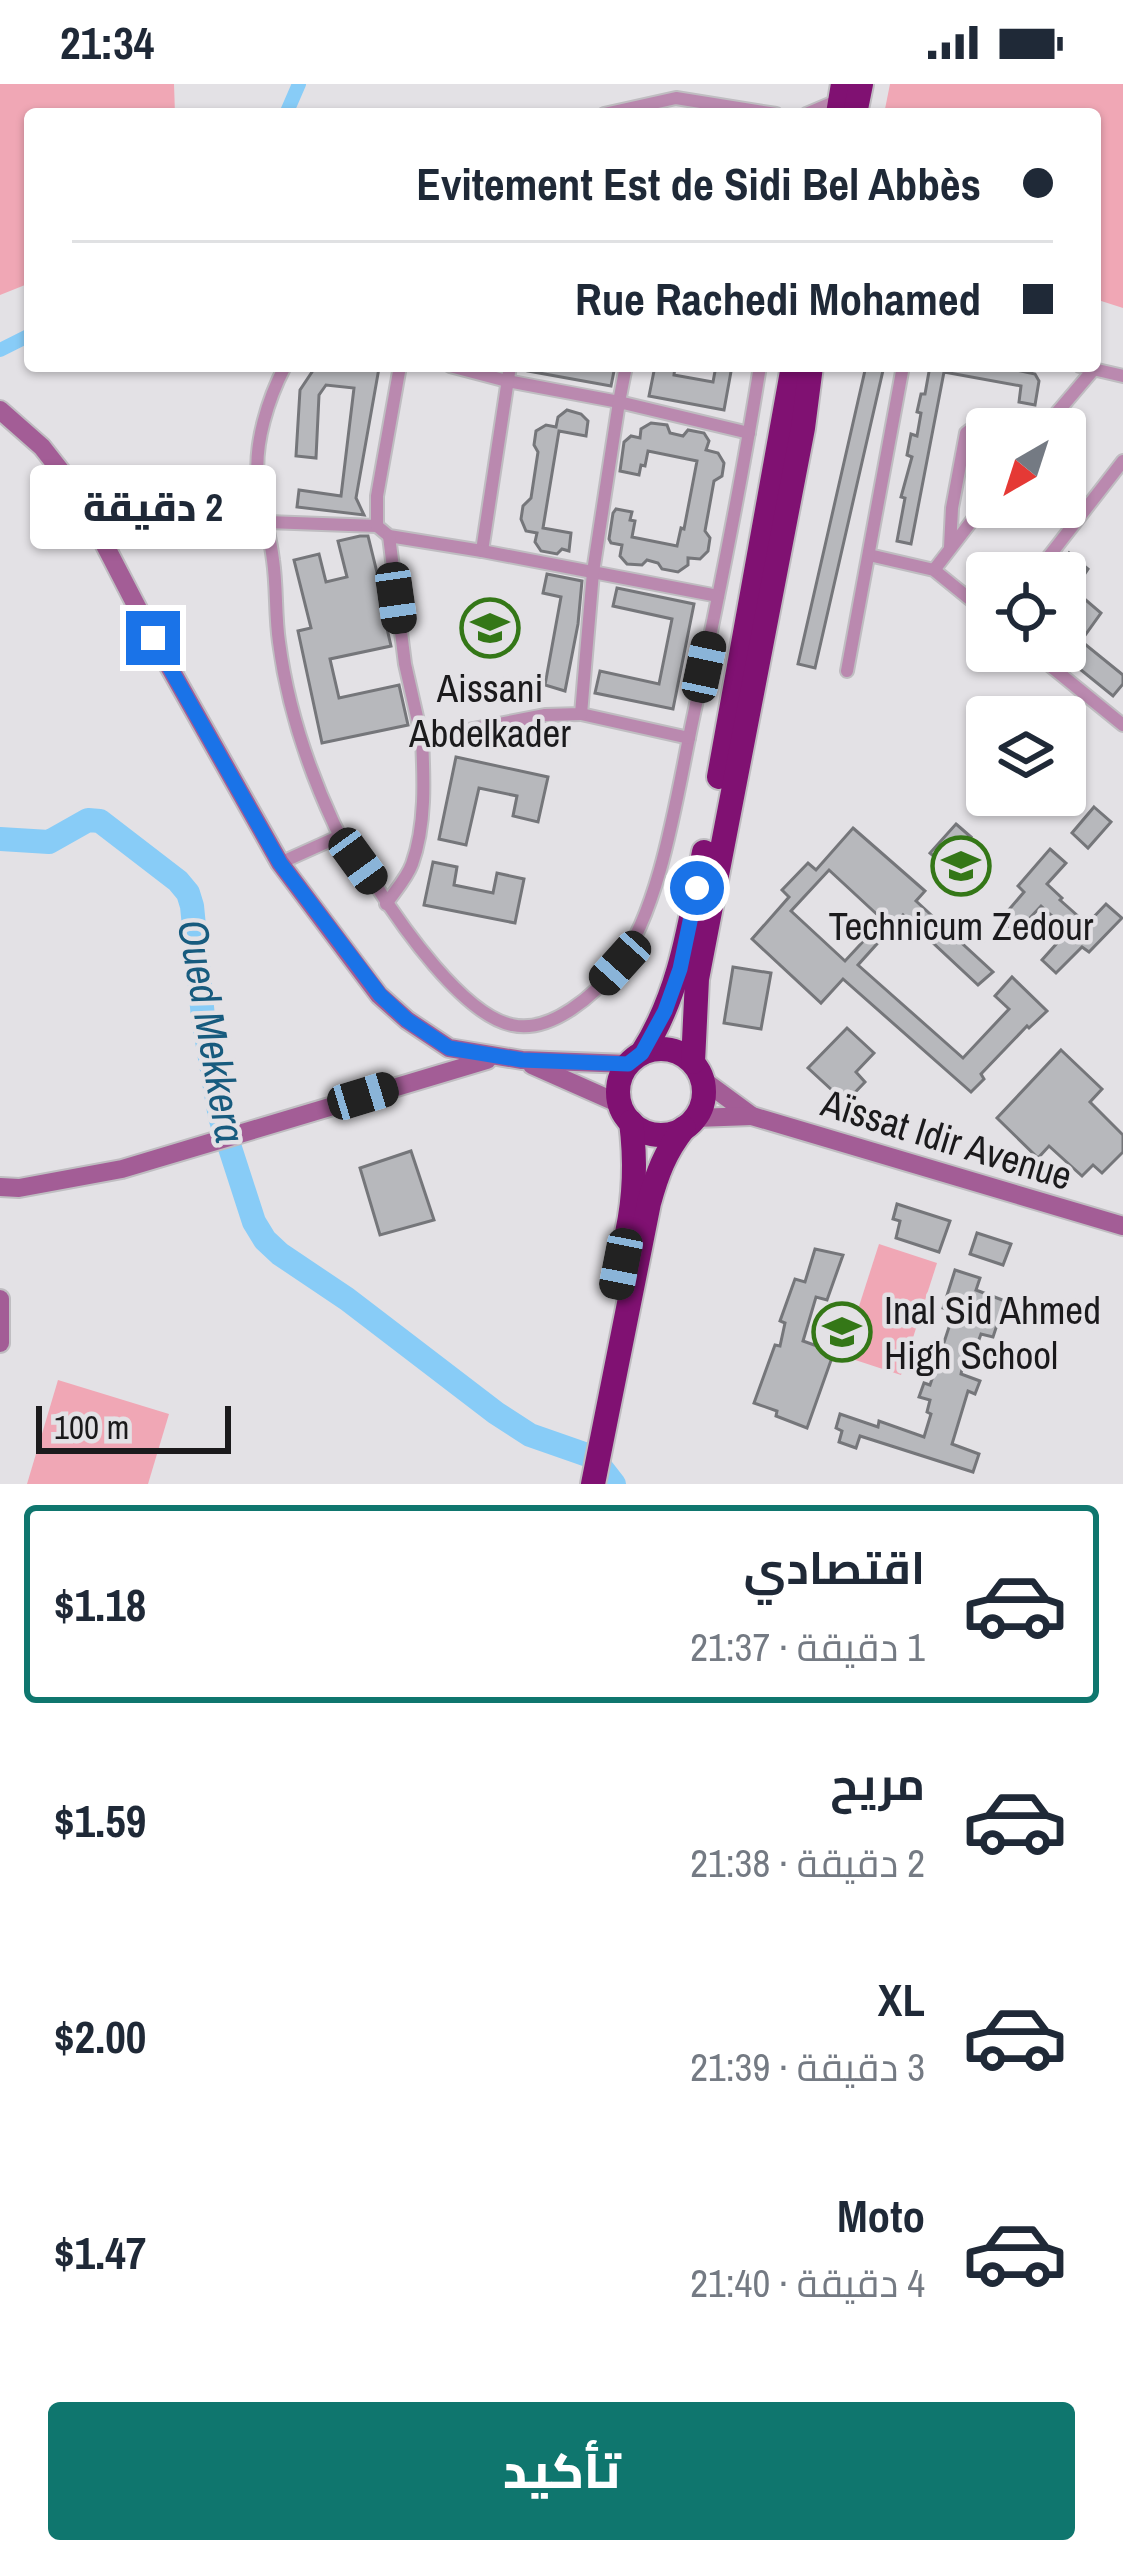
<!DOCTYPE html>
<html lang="ar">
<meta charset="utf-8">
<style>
:root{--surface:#fff;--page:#f2f2f3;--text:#1f2937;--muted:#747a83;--line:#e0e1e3;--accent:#0f766e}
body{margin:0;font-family:"Archivo Narrow",Cairo,sans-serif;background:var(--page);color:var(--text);direction:rtl;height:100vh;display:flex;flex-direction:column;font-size:45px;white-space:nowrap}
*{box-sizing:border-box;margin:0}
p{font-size:39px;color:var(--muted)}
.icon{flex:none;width:66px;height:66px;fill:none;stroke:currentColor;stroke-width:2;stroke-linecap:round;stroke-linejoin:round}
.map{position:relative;height:1400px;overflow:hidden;direction:ltr}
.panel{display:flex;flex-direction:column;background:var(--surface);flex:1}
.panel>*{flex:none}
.top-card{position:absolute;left:24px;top:24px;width:1077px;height:264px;border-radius:12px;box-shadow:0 3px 9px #0004;direction:rtl;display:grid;align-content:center;height:264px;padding:0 48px;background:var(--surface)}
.needle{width:78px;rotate:219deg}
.buttons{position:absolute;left:966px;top:324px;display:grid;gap:24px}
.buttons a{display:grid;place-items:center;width:120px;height:120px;border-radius:12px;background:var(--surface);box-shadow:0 3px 9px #0004;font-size:60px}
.scale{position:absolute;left:36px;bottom:30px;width:195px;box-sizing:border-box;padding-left:12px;border:6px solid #1b1a1c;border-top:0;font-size:33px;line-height:42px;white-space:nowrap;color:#1b1a1c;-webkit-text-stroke:9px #e3e1e5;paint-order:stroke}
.end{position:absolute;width:54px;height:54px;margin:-27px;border:15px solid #1a73e8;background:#fff;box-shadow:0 0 0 6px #fff}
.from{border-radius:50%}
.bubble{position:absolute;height:84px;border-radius:12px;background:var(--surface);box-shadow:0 3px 9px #0004;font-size:39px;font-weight:800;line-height:84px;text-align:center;direction:rtl}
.car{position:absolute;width:36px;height:72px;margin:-36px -18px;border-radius:15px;box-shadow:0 0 9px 3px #0007;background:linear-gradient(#222 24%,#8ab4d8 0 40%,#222 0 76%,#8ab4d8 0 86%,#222 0)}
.top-card b{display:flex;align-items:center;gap:42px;height:114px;font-size:45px}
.top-card b+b{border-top:3px solid var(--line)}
.top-card i{width:30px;height:30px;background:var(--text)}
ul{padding:21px 0 0;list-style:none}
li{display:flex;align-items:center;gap:36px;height:198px;margin:0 24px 18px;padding:0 24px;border:6px solid transparent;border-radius:12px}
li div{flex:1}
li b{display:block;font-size:45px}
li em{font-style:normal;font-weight:800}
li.active{border-color:var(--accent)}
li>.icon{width:108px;height:108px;stroke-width:1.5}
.primary-button{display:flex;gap:24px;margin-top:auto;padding:24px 48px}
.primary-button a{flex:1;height:138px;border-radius:12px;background:var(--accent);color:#fff;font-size:48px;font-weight:800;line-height:138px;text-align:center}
.status{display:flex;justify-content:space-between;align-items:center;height:84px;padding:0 60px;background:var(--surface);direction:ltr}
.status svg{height:33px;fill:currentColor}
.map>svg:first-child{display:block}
.green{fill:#f0a7b5}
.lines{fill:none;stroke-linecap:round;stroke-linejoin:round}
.canal{stroke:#88ccf7;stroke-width:14}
.river{stroke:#88ccf7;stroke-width:24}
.building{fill:#b7b8bc;stroke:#75767a;stroke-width:3;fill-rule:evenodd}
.street-casing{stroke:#bfbdc1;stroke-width:16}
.secondary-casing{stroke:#bfbdc1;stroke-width:22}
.highway-casing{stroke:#bfbdc1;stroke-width:28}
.street{stroke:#ba89af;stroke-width:12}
.secondary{stroke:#a35d96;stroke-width:18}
.highway{stroke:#801172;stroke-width:24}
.route{stroke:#1a73e8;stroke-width:15}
.labels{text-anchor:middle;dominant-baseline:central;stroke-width:9;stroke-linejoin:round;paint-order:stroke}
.poi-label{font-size:39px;fill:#1b1a1c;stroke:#e3e1e5}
.street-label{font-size:39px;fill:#1b1a1c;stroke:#e3e1e5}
.water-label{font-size:42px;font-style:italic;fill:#175b7e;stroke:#e3e1e5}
</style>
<div class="status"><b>21:34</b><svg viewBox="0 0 49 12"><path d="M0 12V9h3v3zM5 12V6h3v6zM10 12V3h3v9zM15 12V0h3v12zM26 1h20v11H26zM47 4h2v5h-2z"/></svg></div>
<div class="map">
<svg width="1123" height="1400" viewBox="0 0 1123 1400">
<rect width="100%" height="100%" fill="#e3e1e5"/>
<g class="green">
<path d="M0,0H174L175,30H30V199L0,211Z"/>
<path d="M890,0H1123V224L1095,215V30H884Z"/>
<path d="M879,1160L937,1179L901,1291L843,1272Z"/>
<path d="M58,1296L169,1330L148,1400H27Z"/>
</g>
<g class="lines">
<g class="canal">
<path d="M286,30L299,0"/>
<path d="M0,266L30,251"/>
</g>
<path class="river" d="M0,755L49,758L88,736L100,737L178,797L188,809L192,822L203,933L220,1033L254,1138L265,1156L280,1170L347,1215L496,1329L530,1351L593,1373L614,1400"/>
</g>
<g class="building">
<path d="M316,282L379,284L356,414L364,431L297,423L299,406L341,412L354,304L326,301L319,311L316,374L296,372L300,306Z"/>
<path d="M529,282H615L611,302L528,287Z"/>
<path d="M655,282L675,283L674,291L713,298L716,282H732L724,326L649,312Z"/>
<path d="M866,282H884L815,584L798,580Z"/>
<path d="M930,282H998L1035,290L1039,297L1035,321L1019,318L1021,302L944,288L911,460L897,457L905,414L901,413L912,373L907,371L911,350L917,352L921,329L917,328L921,310H925Z"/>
<path d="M567,326L581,330L588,337L586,352L559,347L543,444L571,449L569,467L562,465L557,470L541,467L535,458L537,449L526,447L521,435L523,422L531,414L538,368L534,361L536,347L546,341L556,343L558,333Z"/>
<path d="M651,339L667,341L670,349L683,352L688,346L704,349L709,357L706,366L718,369L724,379L722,392L714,397L705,447L710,454L708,467L700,475L688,474V481L678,488L662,485L658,479L647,476L642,481L627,480L620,472L622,461L611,459L609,455L613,429L616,425L632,428L630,436L635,437L632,453L677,462L681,444L684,445L697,377L648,367L645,382L641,381L639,391L620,387L624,358L631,352L640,354L641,345Z"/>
<path d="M360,452H368L384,517L381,518L391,562L330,575L339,614L399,601L408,641L322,659L298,547L311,544L294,476L319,470L326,498L347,493L338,457Z"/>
<path d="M1069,469L1088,485L1074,506L1101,529L1081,557L1123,591V600L1113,612L1065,573V489H1053Z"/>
<path d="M547,490L582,497L578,540L565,607L545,601L561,513L543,509Z"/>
<path d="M617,504L694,520L673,625L595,609L600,587L659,600L672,535L613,522Z"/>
<path d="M456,673L548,693L538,738L513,732L517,712L479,704L466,761L439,755Z"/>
<path d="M1094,723L1111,738L1088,764L1072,749Z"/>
<path d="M956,740L971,753L945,782L930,769Z"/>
<path d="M853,744L925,807L916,817L993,888L978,901L903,831L858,881L963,974L1009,925L995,912L1012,893L1047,927L1029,944L1027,942L981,990L984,995L971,1008L843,895L821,919L752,855L789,813L782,806L808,779L816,786ZM829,786L883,836L845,877L791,827Z"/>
<path d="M1050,765L1066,779L1047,800L1062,814L1060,816L1087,840L1106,820L1122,834L1089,868L1082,863L1056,889L1042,876L1067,848L1060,843L1062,841L1041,822L1016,849L1001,835L1024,808L1018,802Z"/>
<path d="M433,778L457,783L454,801L493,809L497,789L524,795L515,839L424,821Z"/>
<path d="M733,883L771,889L761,945L724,939Z"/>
<path d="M847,944L874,969L856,988L865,998L842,1022L830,1012L834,1008L808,984Z"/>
<path d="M1061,966L1102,1005L1090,1018L1123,1051V1068L1102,1089L1093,1081L1082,1092L1049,1062L1038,1074L997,1034Z"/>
<path d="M411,1067L434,1136L380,1151L360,1084Z"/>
<path d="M897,1120L950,1137L939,1168L896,1154L900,1137L893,1135Z"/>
<path d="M977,1149L1011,1160L1003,1181L970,1170Z"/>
<path d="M815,1165L843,1171L827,1216L816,1213L803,1257L834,1268L807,1344L776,1332L777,1327L754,1319L775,1261L780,1262L785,1239L780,1237L795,1195L805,1198Z"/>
<path d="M955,1186L980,1194L976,1206L1005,1217L993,1253L981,1250L976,1264L967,1261L961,1290L980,1297L975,1310L968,1307L952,1360L979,1370L973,1388L860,1352L856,1364L839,1358L842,1347L836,1344L840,1330L878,1343L879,1337L924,1353L931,1330L927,1328L930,1316L919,1313L924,1299L930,1301L954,1228L943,1224Z"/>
</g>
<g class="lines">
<g class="street-casing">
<g id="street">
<path d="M604,30L676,14L776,30"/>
<path d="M806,30L839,16"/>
<path d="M285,282C268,315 254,359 258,396C261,423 270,449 273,476C277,503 275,531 279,558C287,620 308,684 334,740C344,763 362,780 375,800C401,841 463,931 512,941C551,950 596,910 618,881C661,824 677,710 692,639C717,521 741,402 760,282"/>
<path d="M450,282L507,297L619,318L626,282"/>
<path d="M1080,282L1123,292"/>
<path d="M1043,345L1094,285"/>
<path d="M267,438L377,442L389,452L482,467L510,282"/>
<path d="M377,442V412L400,282"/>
<path d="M389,452L405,580L422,655"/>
<path d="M950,464L952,424L966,349L974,343L997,345"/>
<path d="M482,467L718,512"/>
<path d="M869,471L934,486L987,529"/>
<path d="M934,486L987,417"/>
<path d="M1036,489L1123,377"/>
<path d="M1032,567L1123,641"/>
<path d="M847,587L903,282"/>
<path d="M581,630L689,654"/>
<path d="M280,779L340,752"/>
<path d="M386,820C395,807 407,794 412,780C426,741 424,695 422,655L545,631L581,630L593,488L619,318L749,349"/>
</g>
</g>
<g class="secondary-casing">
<g id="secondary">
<path d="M0,326L42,363L78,409L153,554L280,779L379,911L407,936L449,964L522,976L628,980"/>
<path d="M532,981L620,1020"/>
<path d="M703,996L752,1032L1123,1142"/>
<path d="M695,1034L752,1032"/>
<path d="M0,1103L19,1104L122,1085L487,976"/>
<path d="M0,1215V1259"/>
</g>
</g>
<g class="highway-casing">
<g id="highway">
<path d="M838,30L843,0"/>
<path d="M855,30L861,0"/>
<path d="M719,693L793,282"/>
<circle cx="661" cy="1008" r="43"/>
<path d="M642,969C681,908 690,838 704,768"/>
<path d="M693,978L697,895L803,344L811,282"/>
<path d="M627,1149C635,1112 636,1076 631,1038"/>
<path d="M593,1400L649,1119C657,1090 665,1068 684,1044"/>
</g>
</g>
<use href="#street" class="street"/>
<use href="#secondary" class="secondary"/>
<use href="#highway" class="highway"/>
</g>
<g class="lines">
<path class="route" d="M153,554L280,779L380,911L407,936L449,964L522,976L628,980L642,969L665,927L680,885L697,804"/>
</g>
<defs>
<g id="school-ring" transform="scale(3)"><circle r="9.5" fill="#e3e1e5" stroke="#347717" stroke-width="1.5"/><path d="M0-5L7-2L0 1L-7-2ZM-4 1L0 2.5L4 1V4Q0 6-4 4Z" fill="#347717"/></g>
</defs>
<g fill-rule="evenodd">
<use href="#school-ring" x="490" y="544"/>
<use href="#school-ring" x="961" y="782"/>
<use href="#school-ring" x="842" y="1248"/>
</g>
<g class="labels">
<g class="poi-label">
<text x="490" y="604">Aissani<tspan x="490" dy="45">Abdelkader</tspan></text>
<text x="961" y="842">Technicum Zedour</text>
<text x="884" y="1226" text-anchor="start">Inal Sid Ahmed<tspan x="884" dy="45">High School</tspan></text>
</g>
<g class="street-label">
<text transform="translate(947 1055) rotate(17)">Aïssat Idir Avenue</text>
</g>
<g class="water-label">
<text transform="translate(212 947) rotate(80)">Oued Mekkera</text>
</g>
</g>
</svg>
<div class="buttons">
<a><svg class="needle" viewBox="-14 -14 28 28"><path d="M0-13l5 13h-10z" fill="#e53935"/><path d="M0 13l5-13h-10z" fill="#747a83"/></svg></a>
<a><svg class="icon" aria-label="locate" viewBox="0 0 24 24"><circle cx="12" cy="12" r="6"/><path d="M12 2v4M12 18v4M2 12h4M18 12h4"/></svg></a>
<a><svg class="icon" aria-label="layers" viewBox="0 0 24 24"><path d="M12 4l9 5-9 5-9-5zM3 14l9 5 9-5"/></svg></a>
</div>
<div class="scale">100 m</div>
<i class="end from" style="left:697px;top:804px"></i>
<i class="end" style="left:153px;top:554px"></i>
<div class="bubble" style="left:30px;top:381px;width:246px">2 دقيقة</div>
<i class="car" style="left:396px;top:514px;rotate:172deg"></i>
<i class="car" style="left:704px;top:583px;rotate:12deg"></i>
<i class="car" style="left:358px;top:777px;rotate:144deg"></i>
<i class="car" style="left:620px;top:879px;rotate:222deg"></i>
<i class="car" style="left:363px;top:1012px;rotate:73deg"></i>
<i class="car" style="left:621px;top:1180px;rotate:191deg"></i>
<div class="top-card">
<b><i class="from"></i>Evitement Est de Sidi Bel Abbès</b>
<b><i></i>Rue Rachedi Mohamed</b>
</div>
</div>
<section class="panel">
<ul>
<li class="active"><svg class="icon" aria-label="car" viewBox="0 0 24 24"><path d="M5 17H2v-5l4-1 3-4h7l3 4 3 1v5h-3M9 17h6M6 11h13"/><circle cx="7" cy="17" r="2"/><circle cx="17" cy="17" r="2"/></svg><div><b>اقتصادي</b><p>1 دقيقة · 21:37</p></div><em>$1.18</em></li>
<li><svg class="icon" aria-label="car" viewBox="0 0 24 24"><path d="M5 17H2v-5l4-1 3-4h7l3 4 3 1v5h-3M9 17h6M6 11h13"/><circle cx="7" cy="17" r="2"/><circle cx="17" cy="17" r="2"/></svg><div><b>مريح</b><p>2 دقيقة · 21:38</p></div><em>$1.59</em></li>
<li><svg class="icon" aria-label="car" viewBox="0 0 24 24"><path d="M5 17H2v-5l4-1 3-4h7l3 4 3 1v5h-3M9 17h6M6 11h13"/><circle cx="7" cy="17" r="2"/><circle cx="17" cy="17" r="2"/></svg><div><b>XL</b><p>3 دقيقة · 21:39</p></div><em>$2.00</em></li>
<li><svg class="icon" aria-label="car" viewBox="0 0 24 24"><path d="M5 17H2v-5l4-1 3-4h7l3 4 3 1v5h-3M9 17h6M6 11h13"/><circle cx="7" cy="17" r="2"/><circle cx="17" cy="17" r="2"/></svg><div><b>Moto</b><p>4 دقيقة · 21:40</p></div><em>$1.47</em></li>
</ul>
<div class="primary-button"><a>تأكيد</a></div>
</section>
